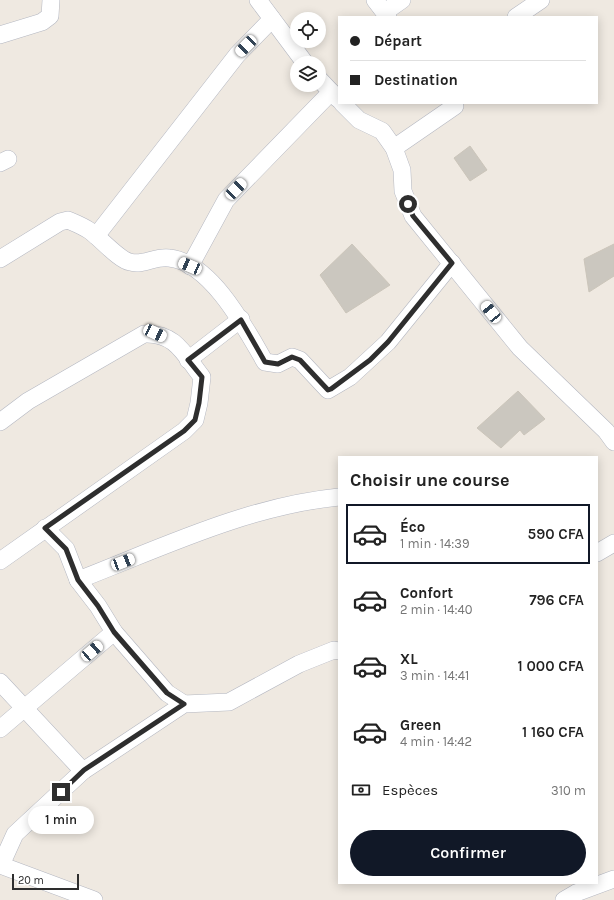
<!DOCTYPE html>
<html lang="fr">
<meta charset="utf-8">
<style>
:root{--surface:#fff;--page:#f2f2f2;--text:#222;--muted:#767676;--line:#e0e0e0;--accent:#111827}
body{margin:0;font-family:Karla,sans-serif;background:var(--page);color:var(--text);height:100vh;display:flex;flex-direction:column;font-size:15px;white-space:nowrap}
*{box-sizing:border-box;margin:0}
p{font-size:13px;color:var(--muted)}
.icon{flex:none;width:22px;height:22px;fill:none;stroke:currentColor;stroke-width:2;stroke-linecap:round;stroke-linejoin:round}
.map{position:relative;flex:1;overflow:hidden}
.side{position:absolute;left:338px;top:456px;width:260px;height:428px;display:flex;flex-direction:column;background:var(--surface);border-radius:0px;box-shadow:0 2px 10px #0003}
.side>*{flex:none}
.hud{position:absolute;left:338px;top:16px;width:260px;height:88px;border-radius:0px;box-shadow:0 2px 10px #0003;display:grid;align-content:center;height:88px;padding:0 12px;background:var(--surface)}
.fabs{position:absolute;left:290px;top:12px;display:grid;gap:8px}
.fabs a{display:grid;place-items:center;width:36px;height:36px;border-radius:50%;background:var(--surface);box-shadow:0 2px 10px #0003;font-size:20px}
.scale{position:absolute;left:12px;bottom:10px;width:67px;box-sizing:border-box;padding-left:4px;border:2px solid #2e2e2e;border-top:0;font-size:11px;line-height:14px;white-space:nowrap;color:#2e2e2e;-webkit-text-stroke:3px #fff;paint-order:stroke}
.end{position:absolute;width:18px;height:18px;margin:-9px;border:5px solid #2e2e2e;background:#fff;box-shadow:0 0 0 2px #fff}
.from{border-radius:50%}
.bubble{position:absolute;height:28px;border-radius:14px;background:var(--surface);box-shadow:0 2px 10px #0003;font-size:13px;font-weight:600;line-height:28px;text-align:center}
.car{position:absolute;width:12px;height:24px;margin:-12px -6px;border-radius:5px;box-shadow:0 0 3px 1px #0007;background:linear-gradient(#fff 24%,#345 0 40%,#fff 0 76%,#345 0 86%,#fff 0)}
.hud b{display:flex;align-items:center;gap:14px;height:38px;font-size:15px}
.hud b+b{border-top:1px solid var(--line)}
.hud i{width:10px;height:10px;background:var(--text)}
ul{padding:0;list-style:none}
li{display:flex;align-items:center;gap:12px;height:60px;margin:0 8px 6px;padding:0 4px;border:2px solid transparent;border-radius:0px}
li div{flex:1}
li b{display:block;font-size:15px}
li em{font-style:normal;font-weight:600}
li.selected{border-color:var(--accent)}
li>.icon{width:36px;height:36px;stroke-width:1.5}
h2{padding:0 12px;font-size:18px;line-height:48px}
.pay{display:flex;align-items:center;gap:10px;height:44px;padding:0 12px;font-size:15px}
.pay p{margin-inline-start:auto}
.button{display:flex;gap:8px;margin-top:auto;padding:8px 12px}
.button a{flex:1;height:46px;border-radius:24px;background:var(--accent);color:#fff;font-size:16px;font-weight:600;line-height:46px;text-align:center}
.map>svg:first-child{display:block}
.building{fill:#cbc7bf;stroke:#cbc5ba}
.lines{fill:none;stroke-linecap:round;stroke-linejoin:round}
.street-casing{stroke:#b4b7c1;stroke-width:18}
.street{stroke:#fff;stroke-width:17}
.route{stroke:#2e2e2e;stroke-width:5}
</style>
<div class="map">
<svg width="614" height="900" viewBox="0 0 614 900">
<rect width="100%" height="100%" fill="#efe9e1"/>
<g class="building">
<path d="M470,146L487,170L470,181L454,158Z"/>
<path d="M352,244L390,285L346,313L320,275Z"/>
<path d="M614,244V276L589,292L584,259Z"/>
<path d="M518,391L545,419L524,435L520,430L501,448L477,428Z"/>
</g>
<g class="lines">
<g class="street-casing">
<g id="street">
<path d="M258,0L305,63"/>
<path d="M375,0L388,17"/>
<path d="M385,12L402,0"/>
<path d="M516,17L541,0"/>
<path d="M0,35L42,22L50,16L51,0"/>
<path d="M319,79L338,99"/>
<path d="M342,103L359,120L382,131L394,148L402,170L403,191L413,216L520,348L606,431L614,442"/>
<path d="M394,148L455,106L453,103"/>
<path d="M0,163L8,159"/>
<path d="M96,236L237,55L272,19"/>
<path d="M0,259L60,222L68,220C75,223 83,226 90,231C100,238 119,260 130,262C143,266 155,256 169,258C211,262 246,329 265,362L278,364L292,357L300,360L328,390L350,377L388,342L452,263"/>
<path d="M190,266L226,200L331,92"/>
<path d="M188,360L241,319"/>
<path d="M0,422L28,401L144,334C176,332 185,356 202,377L199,403L195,420L184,431L0,561"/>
<path d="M45,528L66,549L78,580L98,606L114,632L167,693L184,704"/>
<path d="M597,553L614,543"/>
<path d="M78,580C163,547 248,506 339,497"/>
<path d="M0,682L83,771"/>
<path d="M0,729L114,632"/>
<path d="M0,865L94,900"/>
<path d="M1,865L15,834L83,771L184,704L229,702L299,664L334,650L339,651"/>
<path d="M564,900L576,893L614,879"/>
</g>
</g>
<use href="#street" class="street"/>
</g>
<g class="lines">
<path class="route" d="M61,792L84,770L184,704L167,693L114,632L98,606L78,580L66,549L45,528L184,431L195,420L199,403L202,377L188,360L241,320L265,362L278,364L292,357L300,360L328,390L331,389L370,360L388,342L452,263L413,216L408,204"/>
</g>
</svg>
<div class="fabs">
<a><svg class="icon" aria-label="locate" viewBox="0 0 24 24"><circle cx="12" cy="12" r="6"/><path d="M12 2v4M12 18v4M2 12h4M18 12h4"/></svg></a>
<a><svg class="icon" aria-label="layers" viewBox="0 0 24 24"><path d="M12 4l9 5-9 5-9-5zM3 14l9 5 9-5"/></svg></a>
</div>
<div class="scale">20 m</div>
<i class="end from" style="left:408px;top:204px"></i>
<i class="end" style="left:61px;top:792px"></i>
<div class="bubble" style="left:28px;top:806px;width:66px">1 min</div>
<i class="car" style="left:246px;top:46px;rotate:225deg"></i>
<i class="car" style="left:236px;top:189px;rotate:44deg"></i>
<i class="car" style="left:190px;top:266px;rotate:293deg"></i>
<i class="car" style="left:491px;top:312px;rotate:321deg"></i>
<i class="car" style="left:155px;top:333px;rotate:115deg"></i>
<i class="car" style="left:123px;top:562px;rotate:69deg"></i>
<i class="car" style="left:92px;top:651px;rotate:49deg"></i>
<div class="hud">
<b><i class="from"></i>Départ</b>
<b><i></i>Destination</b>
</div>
<section class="side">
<h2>Choisir une course</h2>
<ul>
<li class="selected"><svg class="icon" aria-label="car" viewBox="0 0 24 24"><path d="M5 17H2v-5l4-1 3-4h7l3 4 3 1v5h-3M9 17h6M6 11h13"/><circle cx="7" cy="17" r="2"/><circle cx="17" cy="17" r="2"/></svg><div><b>Éco</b><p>1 min · 14:39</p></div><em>590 CFA</em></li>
<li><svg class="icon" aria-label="car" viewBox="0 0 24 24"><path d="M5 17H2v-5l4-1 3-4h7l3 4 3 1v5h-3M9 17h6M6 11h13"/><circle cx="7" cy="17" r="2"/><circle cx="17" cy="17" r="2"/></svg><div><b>Confort</b><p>2 min · 14:40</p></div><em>796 CFA</em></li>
<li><svg class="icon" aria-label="car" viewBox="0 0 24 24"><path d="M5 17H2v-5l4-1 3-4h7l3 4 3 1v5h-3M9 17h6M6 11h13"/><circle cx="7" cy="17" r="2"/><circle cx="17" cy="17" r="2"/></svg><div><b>XL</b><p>3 min · 14:41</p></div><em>1 000 CFA</em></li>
<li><svg class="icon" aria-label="car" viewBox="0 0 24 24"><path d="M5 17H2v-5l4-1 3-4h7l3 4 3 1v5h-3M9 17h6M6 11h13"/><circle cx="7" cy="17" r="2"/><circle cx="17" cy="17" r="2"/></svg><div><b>Green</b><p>4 min · 14:42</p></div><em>1 160 CFA</em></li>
</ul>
<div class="pay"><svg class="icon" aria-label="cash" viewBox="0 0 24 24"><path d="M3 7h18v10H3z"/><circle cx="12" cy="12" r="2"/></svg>Espèces<p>310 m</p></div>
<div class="button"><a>Confirmer</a></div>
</section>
</div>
